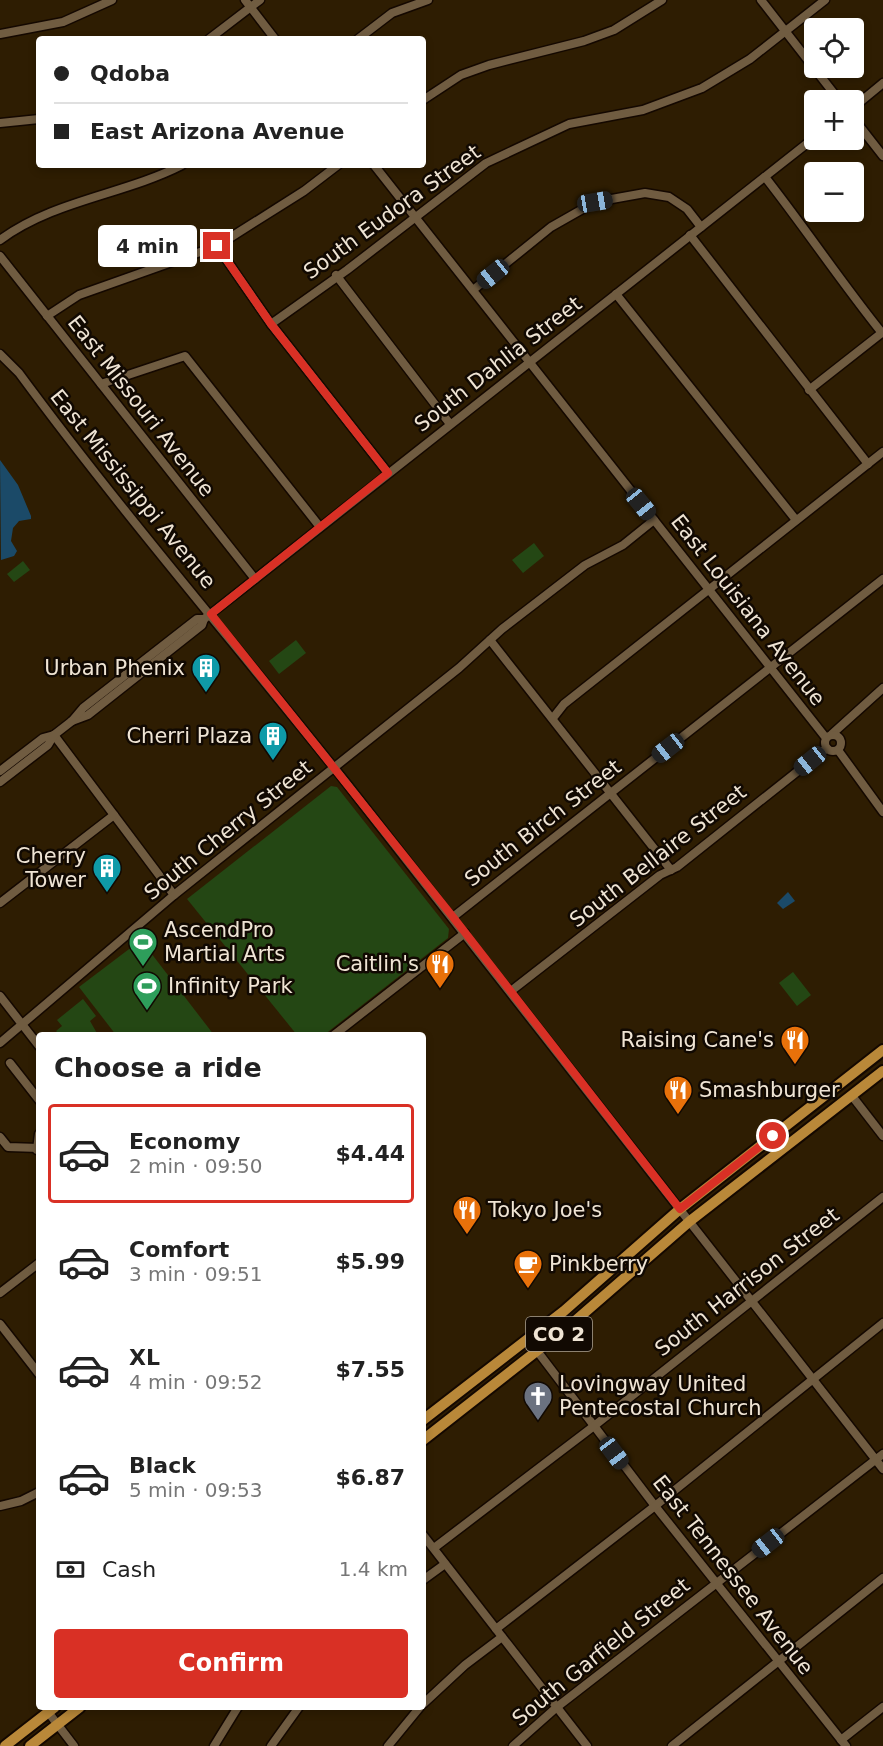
<!DOCTYPE html>
<meta charset="utf-8">
<style>
:root{--surface:#fff;--page:#f2f2f2;--text:#222;--muted:#767676;--line:#e0e0e0;--accent:#d93025}
body{margin:0;font-family:"DejaVu Sans",sans-serif;background:var(--page);color:var(--text);height:100vh;display:flex;flex-direction:column;font-size:22px;white-space:nowrap}
*{box-sizing:border-box;margin:0}
p{font-size:20px;color:var(--muted)}
.icon{flex:none;width:33px;height:33px;fill:none;stroke:currentColor;stroke-width:2;stroke-linecap:round;stroke-linejoin:round}
.map{position:relative;flex:1;overflow:hidden}
.drawer{position:absolute;left:36px;top:1032px;width:390px;height:678px;display:flex;flex-direction:column;background:var(--surface);border-radius:6px;box-shadow:0 3px 9px #0003}
.drawer>*{flex:none}
.guide{position:absolute;left:36px;top:36px;width:390px;height:132px;border-radius:6px;box-shadow:0 3px 9px #0003;display:grid;align-content:center;height:132px;padding:0 18px;background:var(--surface)}
.fabs{position:absolute;left:804px;top:18px;display:grid;gap:12px}
.fabs a{display:grid;place-items:center;width:60px;height:60px;border-radius:6px;background:var(--surface);box-shadow:0 3px 9px #0003;font-size:30px}
.end{position:absolute;width:27px;height:27px;margin:-14px;border:8px solid #d93025;background:#fff;box-shadow:0 0 0 3px #fff}
.from{border-radius:50%}
.bubble{position:absolute;height:42px;border-radius:6px;background:var(--surface);box-shadow:0 3px 9px #0003;font-size:20px;font-weight:700;line-height:42px;text-align:center}
.car{position:absolute;width:18px;height:36px;margin:-18px -9px;border-radius:8px;box-shadow:0 0 4px 2px #0007;background:linear-gradient(#222 24%,#8ab4d8 0 40%,#222 0 76%,#8ab4d8 0 86%,#222 0)}
.guide b{display:flex;align-items:center;gap:21px;height:57px;font-size:22px}
.guide b+b{border-top:2px solid var(--line)}
.guide i{width:15px;height:15px;background:var(--text)}
ul{padding:0;list-style:none}
li{display:flex;align-items:center;gap:18px;height:99px;margin:0 12px 9px;padding:0 6px;border:3px solid transparent;border-radius:6px}
li div{flex:1}
li b{display:block;font-size:22px}
li em{font-style:normal;font-weight:700}
li.active{border-color:var(--accent)}
li>.icon{width:54px;height:54px;stroke-width:1.5}
h2{padding:0 18px;font-size:27px;line-height:72px}
.pay{display:flex;align-items:center;gap:15px;height:66px;padding:0 18px;font-size:22px}
.pay p{margin-inline-start:auto}
.primary-button{display:flex;gap:12px;margin-top:auto;padding:12px 18px}
.primary-button a{flex:1;height:69px;border-radius:6px;background:var(--accent);color:#fff;font-size:24px;font-weight:700;line-height:69px;text-align:center}
.map>svg:first-child{display:block}
.green{fill:#244714}
.water{fill:#1b4a68}
.lines{fill:none;stroke-linecap:round;stroke-linejoin:round}
.minor-casing{stroke:#140800;stroke-width:11}
.major-casing{stroke:#140800;stroke-width:14}
.minor{stroke:#705c41;stroke-width:8}
.major{stroke:#b98839;stroke-width:10}
.route{stroke:#d93025;stroke-width:8}
.labels{text-anchor:middle;dominant-baseline:central;stroke-width:5;stroke-linejoin:round;paint-order:stroke}
.shield{fill:#110902;stroke:#aca295;stroke-width:1.5}
.shield-label{font-size:20px;font-weight:bold;fill:#efe4d4}
.street-label{font-size:21px;fill:#efe4d4;stroke:#110902}
.poi-label{font-size:21px;fill:#efe4d4;stroke:#110902;text-anchor:start}
</style>
<div class="map">
<svg width="883" height="1746" viewBox="0 0 883 1746">
<rect width="100%" height="100%" fill="#2e1d02"/>
<g class="green">
<path d="M534,543L544,556L523,573L512,560Z"/>
<path d="M23,561L30,570L14,582L7,574Z"/>
<path d="M296,640L306,653L279,674L269,661Z"/>
<path d="M331,786L337,787L449,929L448,938L324,1035H297L187,899Z"/>
<path d="M141,940L214,1035H116L79,987Z"/>
<path d="M793,972L811,995L797,1006L779,983Z"/>
<path d="M83,999L96,1016L90,1021L98,1035H60L56,1031L62,1026L57,1020Z"/>
</g>
<g class="water">
<path d="M0,460L18,485L31,516V519L19,521L13,528L11,541L17,551L14,556L1,560Z"/>
<path d="M788,892L795,901L783,909L777,903Z"/>
</g>
<g class="lines">
<g class="minor-casing">
<g id="minor">
<path d="M245,0L275,39"/>
<path d="M761,0L839,100"/>
<path d="M0,34L63,22L112,0"/>
<path d="M209,39L260,0"/>
<path d="M358,39L392,13L428,0"/>
<path d="M423,100L461,75L489,65L584,41L614,30L662,0"/>
<path d="M854,107L883,83"/>
<path d="M854,119L883,156"/>
<path d="M0,123L39,119"/>
<path d="M374,165L826,738"/>
<path d="M765,177C805,228 841,282 882,333"/>
<path d="M690,235L868,464"/>
<path d="M0,240C54,200 123,195 182,165"/>
<path d="M217,246L271,324L388,473"/>
<path d="M0,256L255,579"/>
<path d="M336,275L450,424"/>
<path d="M473,290L551,227L595,202L645,193L669,197L687,209L701,227"/>
<path d="M616,294L796,520"/>
<path d="M47,316L79,295L217,246L304,191L338,165"/>
<path d="M271,324L347,270L486,163L569,124L643,110L702,88L750,59L825,0"/>
<path d="M0,354L19,373C123,514 238,647 347,784C527,1011 705,1240 883,1469"/>
<path d="M101,384L185,356L320,527"/>
<path d="M809,390L883,332"/>
<path d="M490,640L671,870"/>
<path d="M553,718L564,704L883,452"/>
<path d="M72,721L88,715L202,625L204,619L217,609L814,138"/>
<path d="M832,734L883,688"/>
<circle cx="833" cy="743" r="8"/>
<path d="M54,735L174,895"/>
<path d="M838,750L883,812"/>
<path d="M0,771L43,738L54,735"/>
<path d="M0,782L48,745L54,735L72,721L83,708L197,619H204"/>
<path d="M0,903L114,815"/>
<path d="M453,917L883,579"/>
<path d="M511,991L660,875L677,867L827,748"/>
<path d="M0,996L39,1046"/>
<path d="M334,1035L465,933"/>
<path d="M0,1043L174,895L459,668L502,629L585,565L623,545L654,520"/>
<path d="M10,1063L39,1100"/>
<path d="M852,1096L883,1136"/>
<path d="M0,1137L8,1147L39,1148"/>
<path d="M37,1150L39,1134"/>
<path d="M0,1293L39,1263"/>
<path d="M0,1324L39,1374"/>
<path d="M528,1339L655,1506L846,1746"/>
<path d="M0,1506L21,1501L39,1492"/>
<path d="M423,1535L587,1746"/>
<path d="M434,1548L594,1426L883,1197"/>
<path d="M423,1580L445,1564"/>
<path d="M496,1629L655,1506L883,1323"/>
<path d="M423,1704L465,1665L502,1637"/>
<path d="M48,1712L74,1746"/>
<path d="M841,1740L883,1707"/>
<path d="M214,1746L238,1707"/>
<path d="M271,1746L299,1707"/>
<path d="M388,1746L420,1707"/>
<path d="M513,1746L557,1707L883,1454"/>
<path d="M672,1746L883,1578"/>
</g>
</g>
<g class="major-casing">
<g id="major">
<path d="M423,1420L564,1311L680,1209L883,1050"/>
<path d="M423,1440L575,1321L690,1221L883,1071"/>
<path d="M5,1746L55,1707"/>
<path d="M30,1746L80,1707"/>
</g>
</g>
<use href="#minor" class="minor"/>
<use href="#major" class="major"/>
</g>
<g class="lines">
<path class="route" d="M217,246L271,324L388,473L211,614L453,917L680,1209L773,1136"/>
</g>
<defs>
<g id="building-pin" transform="scale(1.5)"><path d="M0 17L-7.5 6A9.5 9.5 0 1 1 7.5 6Z" fill="#0f9aa8" stroke="#110902"/><path d="M-4-6H4V6H1V3H-1V6H-4ZM-2.5-4.3h1.7v1.8h-1.7ZM.8-4.3h1.7v1.8H.8ZM-2.5-1h1.7V.8h-1.7ZM.8-1h1.7V.8H.8Z" fill="#fff"/></g>
<g id="stadium-pin" transform="scale(1.5)"><path d="M0 17L-7.5 6A9.5 9.5 0 1 1 7.5 6Z" fill="#2e9e5b" stroke="#110902"/><path d="M0-5a6.5 5 0 1 0 0 10a6.5 5 0 1 0 0-10ZM-3.5-1.8h7v3.6h-7Z" fill="#fff"/></g>
<g id="restaurant-pin" transform="scale(1.5)"><path d="M0 17L-7.5 6A9.5 9.5 0 1 1 7.5 6Z" fill="#e8710a" stroke="#110902"/><path d="M-5-6h1v4h1v-4h1v4h1v-4h1v5L-1.5 .5V6h-2V.5L-5-1ZM5-6V6H3V1.5H1.5Q1.5-4 5-6Z" fill="#fff"/></g>
<g id="cafe-pin" transform="scale(1.5)"><path d="M0 17L-7.5 6A9.5 9.5 0 1 1 7.5 6Z" fill="#e8710a" stroke="#110902"/><path d="M-5.5-4.5H6V0H3Q3 3.5 0 3.5H-2.5Q-5.5 3.5-5.5 0ZM3-3.2v2h1.7v-2ZM-6 4.5H4V6H-6Z" fill="#fff"/></g>
<g id="church-pin" transform="scale(1.5)"><path d="M0 17L-7.5 6A9.5 9.5 0 1 1 7.5 6Z" fill="#6b7280" stroke="#110902"/><path d="M-1.2-6h2.4v3.5h3.3v2.4h-3.3V6h-2.4V-.1h-3.3v-2.4h3.3Z" fill="#fff"/></g>
</defs>
<g fill-rule="evenodd">
<use href="#building-pin" x="206" y="668"/>
<use href="#building-pin" x="273" y="736"/>
<use href="#building-pin" x="107" y="868"/>
<use href="#stadium-pin" x="143" y="942"/>
<use href="#restaurant-pin" x="440" y="964"/>
<use href="#stadium-pin" x="147" y="986"/>
<use href="#restaurant-pin" x="795" y="1040"/>
<use href="#restaurant-pin" x="678" y="1090"/>
<use href="#restaurant-pin" x="467" y="1210"/>
<use href="#cafe-pin" x="528" y="1264"/>
<use href="#church-pin" x="538" y="1396"/>
</g>
<g class="labels">
<rect class="shield" x="526" y="1317" width="66" height="34" rx="4.5"/>
<g class="shield-label">
<text x="559" y="1334">CO 2</text>
</g>
<g class="street-label">
<text transform="translate(392 212) rotate(-36)">South Eudora Street</text>
<text transform="translate(498 364) rotate(-38)">South Dahlia Street</text>
<text transform="translate(141 406) rotate(52)">East Missouri Avenue</text>
<text transform="translate(133 489) rotate(51)">East Mississippi Avenue</text>
<text transform="translate(748 610) rotate(52)">East Louisiana Avenue</text>
<text transform="translate(543 823) rotate(-38)">South Birch Street</text>
<text transform="translate(228 830) rotate(-39)">South Cherry Street</text>
<text transform="translate(658 856) rotate(-38)">South Bellaire Street</text>
<text transform="translate(747 1282) rotate(-38)">South Harrison Street</text>
<text transform="translate(733 1575) rotate(52)">East Tennessee Avenue</text>
<text transform="translate(601 1652) rotate(-39)">South Garfield Street</text>
</g>
<g class="poi-label">
<text x="185" y="668" text-anchor="end">Urban Phenix</text>
<text x="252" y="736" text-anchor="end">Cherri Plaza</text>
<text x="86" y="856" text-anchor="end">Cherry<tspan x="86" dy="24">Tower</tspan></text>
<text x="164" y="930">AscendPro<tspan x="164" dy="24">Martial Arts</tspan></text>
<text x="419" y="964" text-anchor="end">Caitlin's</text>
<text x="168" y="986">Infinity Park</text>
<text x="774" y="1040" text-anchor="end">Raising Cane's</text>
<text x="699" y="1090">Smashburger</text>
<text x="488" y="1210">Tokyo Joe's</text>
<text x="549" y="1264">Pinkberry</text>
<text x="559" y="1384">Lovingway United<tspan x="559" dy="24">Pentecostal Church</tspan></text>
</g>
</g>
</svg>
<div class="fabs">
<a><svg class="icon" aria-label="locate" viewBox="0 0 24 24"><circle cx="12" cy="12" r="6"/><path d="M12 2v4M12 18v4M2 12h4M18 12h4"/></svg></a>
<a>+</a>
<a>−</a>
</div>
<i class="end from" style="left:773px;top:1136px"></i>
<i class="end" style="left:217px;top:246px"></i>
<div class="bubble" style="left:98px;top:225px;width:99px">4 min</div>
<i class="car" style="left:595px;top:202px;rotate:80deg"></i>
<i class="car" style="left:493px;top:274px;rotate:231deg"></i>
<i class="car" style="left:641px;top:504px;rotate:141deg"></i>
<i class="car" style="left:668px;top:748px;rotate:232deg"></i>
<i class="car" style="left:810px;top:761px;rotate:231deg"></i>
<i class="car" style="left:614px;top:1453px;rotate:143deg"></i>
<i class="car" style="left:768px;top:1543px;rotate:232deg"></i>
<div class="guide">
<b><i class="from"></i>Qdoba</b>
<b><i></i>East Arizona Avenue</b>
</div>
<section class="drawer">
<h2>Choose a ride</h2>
<ul>
<li class="active"><svg class="icon" aria-label="car" viewBox="0 0 24 24"><path d="M5 17H2v-5l4-1 3-4h7l3 4 3 1v5h-3M9 17h6M6 11h13"/><circle cx="7" cy="17" r="2"/><circle cx="17" cy="17" r="2"/></svg><div><b>Economy</b><p>2 min · 09:50</p></div><em>$4.44</em></li>
<li><svg class="icon" aria-label="car" viewBox="0 0 24 24"><path d="M5 17H2v-5l4-1 3-4h7l3 4 3 1v5h-3M9 17h6M6 11h13"/><circle cx="7" cy="17" r="2"/><circle cx="17" cy="17" r="2"/></svg><div><b>Comfort</b><p>3 min · 09:51</p></div><em>$5.99</em></li>
<li><svg class="icon" aria-label="car" viewBox="0 0 24 24"><path d="M5 17H2v-5l4-1 3-4h7l3 4 3 1v5h-3M9 17h6M6 11h13"/><circle cx="7" cy="17" r="2"/><circle cx="17" cy="17" r="2"/></svg><div><b>XL</b><p>4 min · 09:52</p></div><em>$7.55</em></li>
<li><svg class="icon" aria-label="car" viewBox="0 0 24 24"><path d="M5 17H2v-5l4-1 3-4h7l3 4 3 1v5h-3M9 17h6M6 11h13"/><circle cx="7" cy="17" r="2"/><circle cx="17" cy="17" r="2"/></svg><div><b>Black</b><p>5 min · 09:53</p></div><em>$6.87</em></li>
</ul>
<div class="pay"><svg class="icon" aria-label="cash" viewBox="0 0 24 24"><path d="M3 7h18v10H3z"/><circle cx="12" cy="12" r="2"/></svg>Cash<p>1.4 km</p></div>
<div class="primary-button"><a>Confirm</a></div>
</section>
</div>
